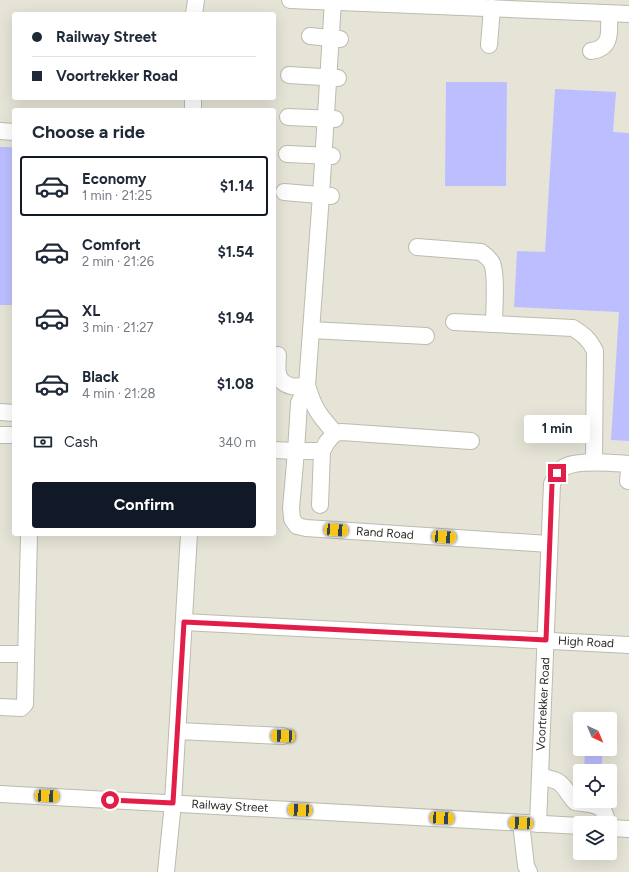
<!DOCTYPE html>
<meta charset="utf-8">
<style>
:root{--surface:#fff;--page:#f2f2f3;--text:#1f2937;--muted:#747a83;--line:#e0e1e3;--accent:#111827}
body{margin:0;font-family:Figtree,sans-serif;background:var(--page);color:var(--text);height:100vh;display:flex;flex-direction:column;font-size:15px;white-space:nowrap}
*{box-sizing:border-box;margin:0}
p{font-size:13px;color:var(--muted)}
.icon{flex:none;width:22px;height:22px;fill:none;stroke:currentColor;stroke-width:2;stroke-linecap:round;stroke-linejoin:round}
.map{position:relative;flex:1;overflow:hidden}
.side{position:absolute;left:12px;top:108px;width:264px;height:428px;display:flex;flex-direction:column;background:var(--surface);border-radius:4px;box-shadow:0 4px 16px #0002}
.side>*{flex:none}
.top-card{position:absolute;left:12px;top:12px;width:264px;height:88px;border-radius:4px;box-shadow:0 4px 16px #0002;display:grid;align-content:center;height:88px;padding:0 20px;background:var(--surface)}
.needle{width:26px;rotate:136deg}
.fabs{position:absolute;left:573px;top:712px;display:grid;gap:8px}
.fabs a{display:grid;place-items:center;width:44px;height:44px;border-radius:4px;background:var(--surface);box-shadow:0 4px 16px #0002;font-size:20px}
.end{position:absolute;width:18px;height:18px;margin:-9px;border:5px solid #e11d48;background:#fff;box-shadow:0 0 0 2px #fff}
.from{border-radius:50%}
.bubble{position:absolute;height:28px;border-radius:4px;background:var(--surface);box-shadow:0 4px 16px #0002;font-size:13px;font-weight:700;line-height:28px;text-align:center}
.car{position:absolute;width:12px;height:24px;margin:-12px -6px;border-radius:5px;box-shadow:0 0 3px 1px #0007;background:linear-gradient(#f5c518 24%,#345 0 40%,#f5c518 0 76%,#345 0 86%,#f5c518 0)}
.top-card b{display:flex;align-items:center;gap:14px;height:38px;font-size:15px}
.top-card b+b{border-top:1px solid var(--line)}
.top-card i{width:10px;height:10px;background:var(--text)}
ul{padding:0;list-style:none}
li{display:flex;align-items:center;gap:12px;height:60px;margin:0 8px 6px;padding:0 12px;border:2px solid transparent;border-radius:4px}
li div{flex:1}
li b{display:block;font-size:15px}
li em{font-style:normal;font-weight:700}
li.active{border-color:var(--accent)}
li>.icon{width:36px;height:36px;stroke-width:1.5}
h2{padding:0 20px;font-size:18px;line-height:48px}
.pay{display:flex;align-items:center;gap:10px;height:44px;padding:0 20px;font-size:15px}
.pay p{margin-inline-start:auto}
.primary-button{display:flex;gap:8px;margin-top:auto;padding:8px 20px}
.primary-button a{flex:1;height:46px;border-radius:4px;background:var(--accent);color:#fff;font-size:16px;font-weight:700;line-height:46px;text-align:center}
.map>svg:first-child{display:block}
.building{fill:#bdbeff}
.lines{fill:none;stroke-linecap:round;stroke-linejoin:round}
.minor-casing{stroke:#bdbbae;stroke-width:18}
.minor{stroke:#fff;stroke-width:16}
.route{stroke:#e11d48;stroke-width:5}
.labels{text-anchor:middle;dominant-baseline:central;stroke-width:3;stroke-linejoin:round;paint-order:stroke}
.street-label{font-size:12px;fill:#2c2b26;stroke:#fff}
</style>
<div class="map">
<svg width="629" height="872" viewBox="0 0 629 872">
<rect width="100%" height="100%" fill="#e6e4d7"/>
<g class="building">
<path d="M446,82H507L506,186H445Z"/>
<path d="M555,89L616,92L613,132L629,133V441L611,440L619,312L514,307L517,251L545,252Z"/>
<rect x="0" y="147" width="14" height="158"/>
<path d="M585,750L603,751L601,771H584Z"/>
</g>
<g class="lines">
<g class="minor-casing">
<g id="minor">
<path d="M290,0L629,14"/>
<path d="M333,1L321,195L307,385L299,403L296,451H322L327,442L335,433L342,432L471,441"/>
<path d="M194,14L196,0"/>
<path d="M310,36L340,39"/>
<path d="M489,45L492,8"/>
<path d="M591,51C613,48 609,31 609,14"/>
<path d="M289,75L338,78"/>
<path d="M193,98V110"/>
<path d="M288,117L335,119"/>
<path d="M0,131L14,132"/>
<path d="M287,154L332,156"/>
<path d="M284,192L331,196"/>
<path d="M417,247L481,252C485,255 489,258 492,263C497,276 494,309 494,324L454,322"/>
<path d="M494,324L573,328C584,335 589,339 595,351L594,462"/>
<path d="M311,330L426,336"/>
<path d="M278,355C277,368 275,382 291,386C295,387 302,386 307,385"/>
<path d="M307,385C314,409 319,415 335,433"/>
<path d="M0,412L14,413"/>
<path d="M0,435H14"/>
<path d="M274,450L296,451L291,508L292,519L297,526L306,528L549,544"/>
<path d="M628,481L629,471"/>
<path d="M320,505L322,451"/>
<path d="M184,622L629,645"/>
<path d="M0,654H26"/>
<path d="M0,707L21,708L25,704L29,534"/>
<path d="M178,731L283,736"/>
<path d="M540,777C564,780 561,785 575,802C592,805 605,802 607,823"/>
<path d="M0,794L580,826"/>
<path d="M521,823L526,866L529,872"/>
<path d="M538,824L552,484C555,477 557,472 563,468C576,459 613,463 629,464"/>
<path d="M610,828L629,829"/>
<path d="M166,872L173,803L189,534"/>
</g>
</g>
<use href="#minor" class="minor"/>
</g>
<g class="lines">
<path class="route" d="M110,800L173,803L184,622L546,640L552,484L557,473"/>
</g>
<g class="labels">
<g class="street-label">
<text transform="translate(385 533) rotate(4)">Rand Road</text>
<text transform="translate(586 642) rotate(3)">High Road</text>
<text transform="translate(543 704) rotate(-87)">Voortrekker Road</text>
<text transform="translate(230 806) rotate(3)">Railway Street</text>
</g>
</g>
</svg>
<div class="fabs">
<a><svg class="needle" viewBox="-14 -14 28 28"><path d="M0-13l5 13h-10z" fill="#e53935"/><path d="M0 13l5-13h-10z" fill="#747a83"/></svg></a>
<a><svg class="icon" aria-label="locate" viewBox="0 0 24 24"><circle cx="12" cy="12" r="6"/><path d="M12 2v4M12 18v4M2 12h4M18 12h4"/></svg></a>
<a><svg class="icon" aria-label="layers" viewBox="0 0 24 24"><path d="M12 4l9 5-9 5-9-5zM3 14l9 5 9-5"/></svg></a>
</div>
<i class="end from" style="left:110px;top:800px"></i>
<i class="end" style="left:557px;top:473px"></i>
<div class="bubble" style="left:524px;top:415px;width:66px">1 min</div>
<i class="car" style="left:336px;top:530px;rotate:94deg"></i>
<i class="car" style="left:444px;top:537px;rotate:94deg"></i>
<i class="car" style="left:283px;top:736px;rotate:272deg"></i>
<i class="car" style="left:47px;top:796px;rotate:93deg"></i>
<i class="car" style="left:300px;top:810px;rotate:273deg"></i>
<i class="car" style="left:442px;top:818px;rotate:93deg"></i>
<i class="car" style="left:521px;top:823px;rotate:273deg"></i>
<div class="top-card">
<b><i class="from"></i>Railway Street</b>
<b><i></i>Voortrekker Road</b>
</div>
<section class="side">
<h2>Choose a ride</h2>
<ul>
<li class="active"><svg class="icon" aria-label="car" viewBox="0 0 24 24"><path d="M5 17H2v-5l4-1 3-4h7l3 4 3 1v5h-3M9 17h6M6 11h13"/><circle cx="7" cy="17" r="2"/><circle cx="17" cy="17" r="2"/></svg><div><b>Economy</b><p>1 min · 21:25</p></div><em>$1.14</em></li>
<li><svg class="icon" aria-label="car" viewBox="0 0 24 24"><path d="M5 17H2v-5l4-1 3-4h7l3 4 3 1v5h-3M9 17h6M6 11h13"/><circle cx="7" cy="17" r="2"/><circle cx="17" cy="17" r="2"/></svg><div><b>Comfort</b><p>2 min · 21:26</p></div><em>$1.54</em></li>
<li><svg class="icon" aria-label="car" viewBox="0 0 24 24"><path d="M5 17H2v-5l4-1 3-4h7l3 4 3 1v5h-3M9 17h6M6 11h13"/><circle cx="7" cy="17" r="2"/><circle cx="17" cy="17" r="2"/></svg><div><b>XL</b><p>3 min · 21:27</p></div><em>$1.94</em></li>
<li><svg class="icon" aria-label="car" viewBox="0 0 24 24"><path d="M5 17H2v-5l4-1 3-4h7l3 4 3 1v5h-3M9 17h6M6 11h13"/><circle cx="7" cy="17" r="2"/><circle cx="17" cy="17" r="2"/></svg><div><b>Black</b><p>4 min · 21:28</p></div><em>$1.08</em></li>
</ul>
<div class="pay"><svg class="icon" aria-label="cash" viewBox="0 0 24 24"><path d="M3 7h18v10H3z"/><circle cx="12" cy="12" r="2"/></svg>Cash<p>340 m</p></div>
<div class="primary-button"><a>Confirm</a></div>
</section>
</div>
